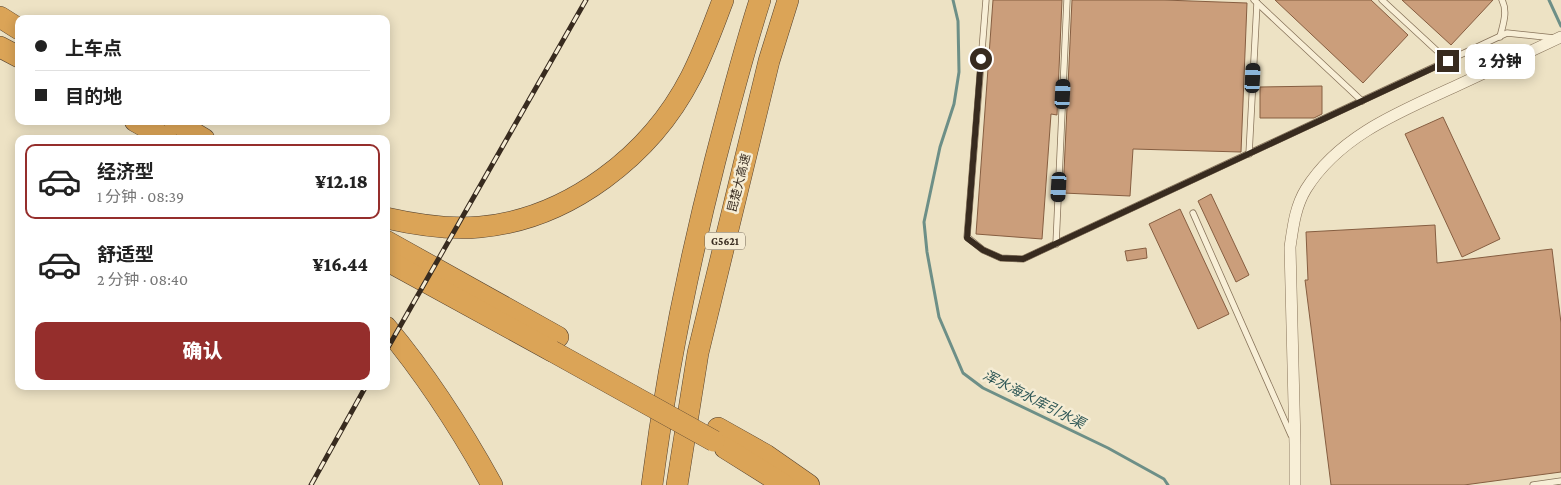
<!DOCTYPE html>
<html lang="zh">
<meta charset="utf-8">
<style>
:root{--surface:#fff;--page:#f6f6f6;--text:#222;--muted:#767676;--line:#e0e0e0;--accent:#952e2c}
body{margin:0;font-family:"Crimson Pro","Noto Sans SC",serif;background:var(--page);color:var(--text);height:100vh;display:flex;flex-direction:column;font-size:19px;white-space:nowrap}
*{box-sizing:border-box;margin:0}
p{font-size:16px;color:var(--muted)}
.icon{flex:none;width:28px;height:28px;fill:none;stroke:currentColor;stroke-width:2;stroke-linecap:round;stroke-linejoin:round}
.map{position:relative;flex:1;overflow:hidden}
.drawer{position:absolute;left:15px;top:135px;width:375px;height:255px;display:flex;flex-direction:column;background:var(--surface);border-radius:10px;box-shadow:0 2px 12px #0003}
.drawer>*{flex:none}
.top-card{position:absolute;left:15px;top:15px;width:375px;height:110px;border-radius:10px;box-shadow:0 2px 12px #0003;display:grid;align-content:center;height:110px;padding:0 20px;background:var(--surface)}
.end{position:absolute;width:22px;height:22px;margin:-11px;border:6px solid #382b1f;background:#fff;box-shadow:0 0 0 2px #fff}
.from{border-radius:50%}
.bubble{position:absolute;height:35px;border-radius:10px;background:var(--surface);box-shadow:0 2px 12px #0003;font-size:16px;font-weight:800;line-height:35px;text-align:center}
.car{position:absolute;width:15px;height:30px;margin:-15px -8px;border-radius:6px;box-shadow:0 0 4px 1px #0007;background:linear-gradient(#222 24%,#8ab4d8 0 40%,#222 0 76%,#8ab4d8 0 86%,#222 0)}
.top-card b{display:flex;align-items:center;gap:18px;height:48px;font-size:19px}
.top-card b+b{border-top:1px solid var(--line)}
.top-card i{width:12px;height:12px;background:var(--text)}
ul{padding:9px 0 0;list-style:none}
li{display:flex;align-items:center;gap:15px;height:75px;margin:0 10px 8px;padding:0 10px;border:2px solid transparent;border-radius:10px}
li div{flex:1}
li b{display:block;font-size:19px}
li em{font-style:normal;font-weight:800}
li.current{border-color:var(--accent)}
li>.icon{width:45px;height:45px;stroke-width:1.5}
.button{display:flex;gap:10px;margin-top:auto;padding:10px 20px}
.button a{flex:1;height:58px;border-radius:10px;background:var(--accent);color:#fff;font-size:20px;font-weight:800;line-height:58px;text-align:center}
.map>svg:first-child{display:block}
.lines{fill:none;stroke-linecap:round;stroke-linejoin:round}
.stream{stroke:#6d8f87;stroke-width:3}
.building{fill:#cb9e7b;stroke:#865e41}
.lane-casing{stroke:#88745b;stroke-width:7}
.street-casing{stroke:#88745b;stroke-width:12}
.highway-casing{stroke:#55422f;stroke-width:22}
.lane{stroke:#f8efd7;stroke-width:5.5}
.street{stroke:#f8efd7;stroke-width:11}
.highway{stroke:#dba457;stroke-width:21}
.rail-casing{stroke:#382b1f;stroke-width:5}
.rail{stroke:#f5ecd4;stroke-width:3;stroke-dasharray:9;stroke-linecap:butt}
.highway-bridge-casing{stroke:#55422f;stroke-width:22;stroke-linecap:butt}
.highway-bridge{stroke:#dba457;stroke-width:21}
.route{stroke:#382b1f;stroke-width:6}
.labels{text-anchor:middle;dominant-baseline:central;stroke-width:5;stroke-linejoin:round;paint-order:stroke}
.shield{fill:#f5ecd4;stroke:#716555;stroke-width:1}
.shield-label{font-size:11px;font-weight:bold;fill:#382b1f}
.street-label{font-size:12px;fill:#382b1f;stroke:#f5ecd4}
.water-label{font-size:14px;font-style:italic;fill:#2e5756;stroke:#f5ecd4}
</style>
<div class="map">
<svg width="1561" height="485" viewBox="0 0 1561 485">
<rect width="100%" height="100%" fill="#ede2c4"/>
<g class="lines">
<g class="stream">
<path d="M953,0L958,21L959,72L954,104L940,147L924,222L927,252L939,317L963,373L983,388L1108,448L1164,479L1168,485"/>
<path d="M1549,0L1561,26"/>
</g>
</g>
<g class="building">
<path d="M993,0H1062L1057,115L1051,114L1042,239L976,234Z"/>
<path d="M1072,0H1164L1247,3L1241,152L1133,149L1130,196L1063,193Z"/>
<path d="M1275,0H1371L1408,35L1363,83Z"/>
<path d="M1402,0H1493L1451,45Z"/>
<path d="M1322,86V114L1314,118H1260V87Z"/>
<path d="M1443,117L1500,239L1462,257L1405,134Z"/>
<path d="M1211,194L1249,275L1236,282L1198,201Z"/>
<path d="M1180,209L1229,314L1198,329L1149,224Z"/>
<path d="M1435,225L1437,263L1552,249L1561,323V472L1464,485H1331L1305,280H1308L1306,232Z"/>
<path d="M1146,248L1147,258L1127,261L1125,251Z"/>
</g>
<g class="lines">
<g class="lane-casing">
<g id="lane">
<path d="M986,0L967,237L983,250L1001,258L1023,259L1507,33L1554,38"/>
<path d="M1254,0L1362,101"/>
<path d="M1382,0L1448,61"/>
<path d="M1500,37C1503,24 1508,12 1502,0"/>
<path d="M1249,154L1257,3"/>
<path d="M1193,213L1291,435"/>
<path d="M1056,244L1067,0"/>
<path d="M1533,485L1561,481"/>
</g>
</g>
<g class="street-casing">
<path id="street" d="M1295,485V444L1290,247C1293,227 1295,207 1306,189C1339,136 1399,112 1454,87C1490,70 1525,54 1561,37"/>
</g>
<g class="highway-casing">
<g id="highway">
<path d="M0,17L19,29"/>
<path d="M0,47L19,57"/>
<path d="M135,121L167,139"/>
<path d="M174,121L204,139"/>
<path d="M386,218C417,225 448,230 480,227C569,219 651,155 691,77C704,52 713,26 723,0"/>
<path d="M386,241L558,337"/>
<path d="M386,260L552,351"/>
<path d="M386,327C427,376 461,429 492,485"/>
<path d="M718,428L766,455L809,485"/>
<path d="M725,448L784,485"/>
<path d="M652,485C666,376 688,267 715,161C729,107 743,53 760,0"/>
<path d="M677,485L698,353L769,61L788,0"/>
</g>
</g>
<use href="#lane" class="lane"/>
<use href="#street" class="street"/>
<use href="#highway" class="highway"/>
<g class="rail-casing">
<g id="rail">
<path d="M386,351L586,0"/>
<path d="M311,485L366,386"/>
</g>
</g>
<use href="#rail" class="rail"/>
<g class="highway-bridge-casing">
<path id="highway-bridge" d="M552,351L714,441"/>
</g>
<use href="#highway-bridge" class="highway-bridge"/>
</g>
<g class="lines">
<path class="route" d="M981,59L967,238L983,250L1001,258L1023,259L1448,61"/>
</g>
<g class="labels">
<rect class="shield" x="705" y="232.5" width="40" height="17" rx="4"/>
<g class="shield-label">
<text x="725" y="241">G5621</text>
</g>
<g class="street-label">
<text transform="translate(739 183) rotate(-76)">昆楚大高速</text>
</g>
<g class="water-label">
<text transform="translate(1034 399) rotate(27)">浑水海水库引水渠</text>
</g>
</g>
</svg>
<i class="end from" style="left:981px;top:59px"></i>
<i class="end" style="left:1448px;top:61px"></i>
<div class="bubble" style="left:1465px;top:44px;width:70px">2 分钟</div>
<i class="car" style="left:1253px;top:78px;rotate:3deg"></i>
<i class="car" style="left:1063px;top:94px;rotate:3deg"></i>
<i class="car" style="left:1059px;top:187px;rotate:183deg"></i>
<div class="top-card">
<b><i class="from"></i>上车点</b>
<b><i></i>目的地</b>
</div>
<section class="drawer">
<ul>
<li class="current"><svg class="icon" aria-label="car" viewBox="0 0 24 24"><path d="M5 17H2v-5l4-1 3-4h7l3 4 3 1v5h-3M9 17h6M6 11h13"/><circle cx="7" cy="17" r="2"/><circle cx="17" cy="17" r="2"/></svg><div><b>经济型</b><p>1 分钟 · 08:39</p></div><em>¥12.18</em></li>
<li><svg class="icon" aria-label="car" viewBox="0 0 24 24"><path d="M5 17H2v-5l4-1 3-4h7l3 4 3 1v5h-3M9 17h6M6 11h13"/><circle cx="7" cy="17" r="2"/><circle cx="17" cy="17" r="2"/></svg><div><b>舒适型</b><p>2 分钟 · 08:40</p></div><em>¥16.44</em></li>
</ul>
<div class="button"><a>确认</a></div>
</section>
</div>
